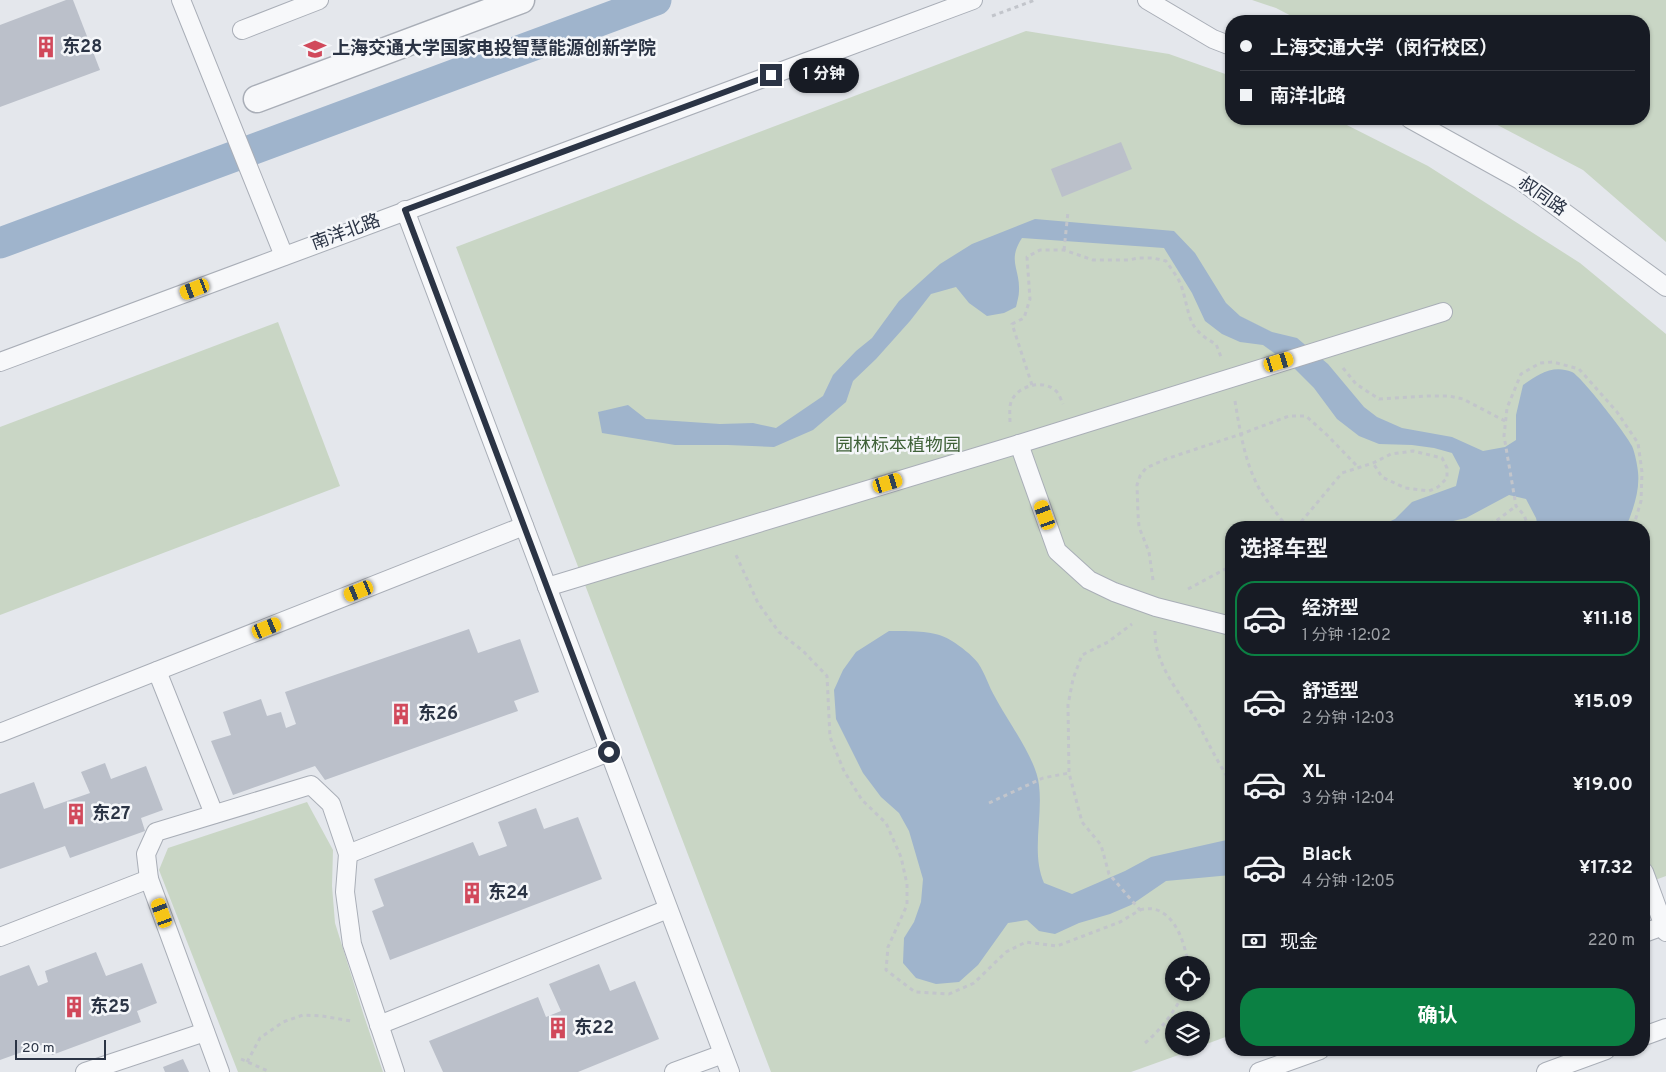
<!DOCTYPE html>
<html lang="zh">
<meta charset="utf-8">
<style>
:root{--surface:#171b24;--page:#242831;--text:#f1f3f6;--muted:#9ea1a6;--line:#363941;--accent:#0b8043}
body{margin:0;font-family:Overpass,"Noto Sans SC",sans-serif;background:var(--page);color:var(--text);height:100vh;display:flex;flex-direction:column;font-size:19px;white-space:nowrap}
*{box-sizing:border-box;margin:0}
p{font-size:16px;color:var(--muted)}
.icon{flex:none;width:28px;height:28px;fill:none;stroke:currentColor;stroke-width:2;stroke-linecap:round;stroke-linejoin:round}
.map{position:relative;flex:1;overflow:hidden}
.side{position:absolute;left:1225px;top:521px;width:425px;height:535px;display:flex;flex-direction:column;background:var(--surface);border-radius:20px;box-shadow:0 1px 4px #0004}
.side>*{flex:none}
.hud{position:absolute;left:1225px;top:15px;width:425px;height:110px;border-radius:20px;box-shadow:0 1px 4px #0004;display:grid;align-content:center;height:110px;padding:0 15px;background:var(--surface)}
.fabs{position:absolute;left:1165px;top:956px;display:grid;gap:10px}
.fabs a{display:grid;place-items:center;width:45px;height:45px;border-radius:50%;background:var(--surface);box-shadow:0 1px 4px #0004;font-size:25px}
.scale{position:absolute;left:15px;bottom:12px;width:91px;box-sizing:border-box;padding-left:5px;border:2px solid #2b3445;border-top:0;font-size:14px;line-height:18px;white-space:nowrap;color:#2b3445;-webkit-text-stroke:4px #f4f6f9;paint-order:stroke}
.end{position:absolute;width:22px;height:22px;margin:-11px;border:6px solid #2b3445;background:#fff;box-shadow:0 0 0 2px #fff}
.from{border-radius:50%}
.bubble{position:absolute;height:35px;border-radius:18px;background:var(--surface);box-shadow:0 1px 4px #0004;font-size:16px;font-weight:700;line-height:35px;text-align:center}
.car{position:absolute;width:15px;height:30px;margin:-15px -8px;border-radius:6px;box-shadow:0 0 4px 1px #0007;background:linear-gradient(#f5c518 24%,#345 0 40%,#f5c518 0 76%,#345 0 86%,#f5c518 0)}
.hud b{display:flex;align-items:center;gap:18px;height:48px;font-size:19px}
.hud b+b{border-top:1px solid var(--line)}
.hud i{width:12px;height:12px;background:var(--text)}
ul{padding:0;list-style:none}
li{display:flex;align-items:center;gap:15px;height:75px;margin:0 10px 8px;padding:0 5px;border:2px solid transparent;border-radius:20px}
li div{flex:1}
li b{display:block;font-size:19px}
li em{font-style:normal;font-weight:700}
li.current{border-color:var(--accent)}
li>.icon{width:45px;height:45px;stroke-width:1.5}
h2{padding:0 15px;font-size:22px;line-height:60px}
.pay{display:flex;align-items:center;gap:12px;height:55px;padding:0 15px;font-size:19px}
.pay p{margin-inline-start:auto}
.action{display:flex;gap:10px;margin-top:auto;padding:10px 15px}
.action a{flex:1;height:58px;border-radius:20px;background:var(--accent);color:#fff;font-size:20px;font-weight:700;line-height:58px;text-align:center}
.map>svg:first-child{display:block}
.green{fill:#c9d6c5;fill-rule:evenodd}
.water{fill:#9fb4cc}
.lines{fill:none;stroke-linecap:round;stroke-linejoin:round}
.canal{stroke:#9fb4cc;stroke-width:31}
.building{fill:#bbc0ca}
.service-casing{stroke:#a9aeb7;stroke-width:20}
.pedestrian-casing{stroke:#a9aeb7;stroke-width:29}
.path{stroke:#c2c5cb;stroke-width:3;stroke-dasharray:4 4;stroke-linecap:butt}
.service{stroke:#f7f8fa;stroke-width:18}
.pedestrian{stroke:#f7f8fa;stroke-width:26}
.route{stroke:#2b3445;stroke-width:6}
.labels{text-anchor:middle;dominant-baseline:central;stroke-width:5;stroke-linejoin:round;paint-order:stroke}
.poi-label{font-size:18px;font-weight:bold;fill:#2b3445;stroke:#f4f6f9;text-anchor:start}
.street-label{font-size:18px;fill:#2b3445;stroke:#f4f6f9}
.park-label{font-size:18px;fill:#3f6138;stroke:#f4f6f9}
</style>
<div class="map">
<svg width="1666" height="1072" viewBox="0 0 1666 1072">
<rect width="100%" height="100%" fill="#e4e7ec"/>
<g class="green">
<path d="M1252,0H1666V242L1583,170L1486,119H1644V21H1301L1276,8Z"/>
<path d="M1026,31L1169,54L1231,76V119H1335L1428,166L1580,263L1666,334V876L1644,884V528H1231V1035L1201,1046V1020H1174V1048H1198L1131,1072H771L456,247ZM1174,965H1201V992H1174Z"/>
<path d="M278,322L340,486L0,615V427Z"/>
<path d="M307,802L333,850L332,886L335,923L364,1016L383,1072H238L159,870L168,848Z"/>
</g>
<g class="water">
<path d="M1035,219L1174,231L1195,253L1226,303L1240,316L1272,332L1297,338L1328,364L1364,407L1377,417L1402,428L1452,437L1483,451L1505,447L1516,440V415L1523,385C1538,375 1552,364 1572,372C1581,376 1627,435 1632,446C1635,453 1637,464 1638,472C1640,491 1633,510 1626,527H1538L1536,518L1526,499L1509,495L1466,518L1449,522L1443,527H1378L1395,519L1412,502L1456,486L1460,468L1452,453L1434,448L1412,445L1379,444L1359,436L1337,419L1314,388L1292,366L1263,345L1240,342L1222,334L1205,321L1192,293L1164,248L1022,238C1007,261 1020,268 1019,291C1019,296 1017,302 1016,307L1004,313L987,316L969,303L956,287L931,294L910,321L876,359L853,381L846,402L813,430L774,447L728,445H675L602,433L598,412L628,405L646,419L720,424L753,423L776,428L823,396L833,375L856,351L872,338L899,301L940,264L972,244Z"/>
<path d="M889,631C908,631 937,630 952,641C960,646 972,655 978,663C985,673 989,687 995,697C1008,722 1036,758 1039,785C1043,818 1031,853 1044,883L1072,894L1125,871L1151,857L1231,839V875L1166,881L1131,905L1110,914L1079,923L1055,934L1039,931L1027,920L1008,923L978,965L959,982L936,984L916,978L903,963L904,938L914,922L921,902L923,879L909,831L899,813L881,797L863,773L836,719L834,690L843,670L856,652Z"/>
</g>
<g class="lines">
<path class="canal" d="M0,243L656,0"/>
</g>
<g class="building">
<path d="M66,0H73L100,70L0,107V25Z"/>
<path d="M1121,142L1132,169L1062,197L1051,169Z"/>
<path d="M469,629L478,653L520,639L539,692L514,701L518,711L325,780L315,766L233,795L211,741L231,735L223,712L261,699L267,716L281,712L286,728L296,724L285,692Z"/>
<path d="M105,763L111,779L146,766L163,810L141,818L145,831L70,858L65,846L0,869V794L34,782L44,809L90,793L81,772Z"/>
<path d="M536,808L544,829L578,817L602,879L390,960L372,911L384,906L374,879L473,842L479,856L507,846L498,822Z"/>
<path d="M96,952L106,976L142,963L157,1003L137,1011L141,1022L52,1055L47,1043L0,1060V976L29,965L38,986L48,982L45,971Z"/>
<path d="M599,964L610,991L635,981L659,1039L578,1072H443L429,1041L538,997L546,1017L561,1011L549,984Z"/>
<path d="M183,1059L189,1072H165L163,1067Z"/>
</g>
<g class="lines">
<g class="service-casing">
<g id="service">
<path d="M181,0L284,256"/>
<path d="M1147,0L1213,39L1231,46"/>
<path d="M242,30L319,0"/>
<path d="M1410,119L1520,180L1666,287"/>
<path d="M405,210L730,1072"/>
<path d="M0,362L973,0"/>
<path d="M1019,444L1057,551L1089,580L1114,592L1156,607L1231,626"/>
<path d="M547,587L1019,444L1443,312"/>
<path d="M157,671L214,814"/>
<path d="M0,733L524,526"/>
<path d="M348,854L609,752"/>
<path d="M1644,872L1666,932"/>
<path d="M1644,933L1666,925"/>
<path d="M0,937L149,879"/>
<path d="M379,1025L668,909"/>
<path d="M1644,1036L1666,1028"/>
<path d="M85,1072L205,1032"/>
<path d="M220,1072L149,879L146,854L156,832L311,785L331,804L348,854L345,892L352,944L395,1072"/>
<path d="M674,1072L723,1054"/>
<path d="M1259,1072L1320,1050"/>
<path d="M1546,1072L1606,1050"/>
</g>
</g>
<g class="pedestrian-casing">
<path id="pedestrian" d="M257,99L521,0"/>
</g>
<g class="path">
<path d="M992,16L1035,0"/>
<path d="M1064,250L1068,212"/>
<path d="M1343,368L1356,384L1379,399L1427,396H1449L1463,399L1505,421"/>
<path d="M1032,385L1012,324L1024,318L1030,299L1027,257L1040,250H1064L1093,260H1129L1138,258H1153L1166,261C1171,269 1178,277 1181,285C1191,314 1185,328 1216,344L1221,357"/>
<path d="M1235,401C1240,431 1245,464 1260,490C1268,503 1278,515 1288,528"/>
<path d="M1010,422C1010,417 1009,408 1011,402C1017,386 1042,379 1055,390C1059,393 1061,400 1063,404"/>
<path d="M1296,528L1342,473L1373,463L1391,454L1413,451L1442,458L1447,468V478L1438,487L1429,491L1405,488L1382,477L1373,463"/>
<path d="M1474,528L1496,521L1516,506"/>
<path d="M1529,528L1524,515L1516,506L1504,436L1507,408L1521,374L1540,363L1553,362L1579,369L1617,412L1638,443L1642,472L1641,501L1633,528"/>
<path d="M736,555L758,603L779,632L803,651L827,676L830,737L844,771L862,800L886,823L901,857L907,884V905L888,947L886,970L915,992L949,994L974,983L1006,952L1026,942L1057,946L1120,922L1140,910L1109,874L1101,845L1082,822L1069,773L1068,705L1073,679L1082,655L1108,642L1132,624"/>
<path d="M1153,580L1149,552L1139,527L1138,514L1137,485L1140,476L1146,468L1166,459L1241,434L1289,416H1306L1327,435L1358,467"/>
<path d="M1188,589L1231,566"/>
<path d="M1155,631C1154,666 1183,696 1199,725C1209,745 1219,764 1231,783"/>
<path d="M989,803L1043,778L1069,773"/>
<path d="M1140,910C1171,901 1185,940 1188,965"/>
<path d="M1145,1043C1162,1029 1174,1011 1185,992"/>
<path d="M241,1059L270,1072"/>
<path d="M247,1062L260,1038L283,1022L303,1015L322,1016L351,1021"/>
</g>
<use href="#service" class="service"/>
<use href="#pedestrian" class="pedestrian"/>
</g>
<g class="lines">
<path class="route" d="M609,752L405,210L771,75"/>
</g>
<defs>
<g id="building-bare" transform="scale(1.725)"><path d="M-4-6H4V6H1V3H-1V6H-4ZM-2.5-4.3h1.7v1.8h-1.7ZM.8-4.3h1.7v1.8H.8ZM-2.5-1h1.7V.8h-1.7ZM.8-1h1.7V.8H.8Z" fill="#d1495b" stroke="#f4f6f9" stroke-width="2.5" paint-order="stroke"/></g>
<g id="school-bare" transform="scale(1.725)"><path d="M0-5L7-2L0 1L-7-2ZM-4 1L0 2.5L4 1V4Q0 6-4 4Z" fill="#d1495b" stroke="#f4f6f9" stroke-width="2.5" paint-order="stroke"/></g>
</defs>
<g fill-rule="evenodd">
<use href="#building-bare" x="46" y="47"/>
<use href="#school-bare" x="315" y="49"/>
<use href="#building-bare" x="401" y="714"/>
<use href="#building-bare" x="76" y="814"/>
<use href="#building-bare" x="472" y="893"/>
<use href="#building-bare" x="74" y="1007"/>
<use href="#building-bare" x="558" y="1028"/>
</g>
<g class="labels">
<g class="poi-label">
<text x="62" y="47">东28</text>
<text x="332" y="49">上海交通大学国家电投智慧能源创新学院</text>
<text x="418" y="714">东26</text>
<text x="92" y="814">东27</text>
<text x="488" y="893">东24</text>
<text x="90" y="1007">东25</text>
<text x="574" y="1028">东22</text>
</g>
<g class="street-label">
<text transform="translate(1542 197) rotate(35)">叔同路</text>
<text transform="translate(346 233) rotate(-20)">南洋北路</text>
</g>
<g class="park-label">
<text x="898" y="446">园林标本植物园</text>
</g>
</g>
</svg>
<div class="fabs">
<a><svg class="icon" aria-label="locate" viewBox="0 0 24 24"><circle cx="12" cy="12" r="6"/><path d="M12 2v4M12 18v4M2 12h4M18 12h4"/></svg></a>
<a><svg class="icon" aria-label="layers" viewBox="0 0 24 24"><path d="M12 4l9 5-9 5-9-5zM3 14l9 5 9-5"/></svg></a>
</div>
<div class="scale">20 m</div>
<i class="end from" style="left:609px;top:752px"></i>
<i class="end" style="left:771px;top:75px"></i>
<div class="bubble" style="left:789px;top:58px;width:70px">1 分钟</div>
<i class="car" style="left:195px;top:289px;rotate:249deg"></i>
<i class="car" style="left:1279px;top:362px;rotate:73deg"></i>
<i class="car" style="left:888px;top:483px;rotate:73deg"></i>
<i class="car" style="left:1045px;top:515px;rotate:340deg"></i>
<i class="car" style="left:359px;top:591px;rotate:248deg"></i>
<i class="car" style="left:267px;top:628px;rotate:68deg"></i>
<i class="car" style="left:162px;top:913px;rotate:340deg"></i>
<div class="hud">
<b><i class="from"></i>上海交通大学（闵行校区）</b>
<b><i></i>南洋北路</b>
</div>
<section class="side">
<h2>选择车型</h2>
<ul>
<li class="current"><svg class="icon" aria-label="car" viewBox="0 0 24 24"><path d="M5 17H2v-5l4-1 3-4h7l3 4 3 1v5h-3M9 17h6M6 11h13"/><circle cx="7" cy="17" r="2"/><circle cx="17" cy="17" r="2"/></svg><div><b>经济型</b><p>1 分钟 · 12:02</p></div><em>¥11.18</em></li>
<li><svg class="icon" aria-label="car" viewBox="0 0 24 24"><path d="M5 17H2v-5l4-1 3-4h7l3 4 3 1v5h-3M9 17h6M6 11h13"/><circle cx="7" cy="17" r="2"/><circle cx="17" cy="17" r="2"/></svg><div><b>舒适型</b><p>2 分钟 · 12:03</p></div><em>¥15.09</em></li>
<li><svg class="icon" aria-label="car" viewBox="0 0 24 24"><path d="M5 17H2v-5l4-1 3-4h7l3 4 3 1v5h-3M9 17h6M6 11h13"/><circle cx="7" cy="17" r="2"/><circle cx="17" cy="17" r="2"/></svg><div><b>XL</b><p>3 分钟 · 12:04</p></div><em>¥19.00</em></li>
<li><svg class="icon" aria-label="car" viewBox="0 0 24 24"><path d="M5 17H2v-5l4-1 3-4h7l3 4 3 1v5h-3M9 17h6M6 11h13"/><circle cx="7" cy="17" r="2"/><circle cx="17" cy="17" r="2"/></svg><div><b>Black</b><p>4 分钟 · 12:05</p></div><em>¥17.32</em></li>
</ul>
<div class="pay"><svg class="icon" aria-label="cash" viewBox="0 0 24 24"><path d="M3 7h18v10H3z"/><circle cx="12" cy="12" r="2"/></svg>现金<p>220 m</p></div>
<div class="action"><a>确认</a></div>
</section>
</div>
